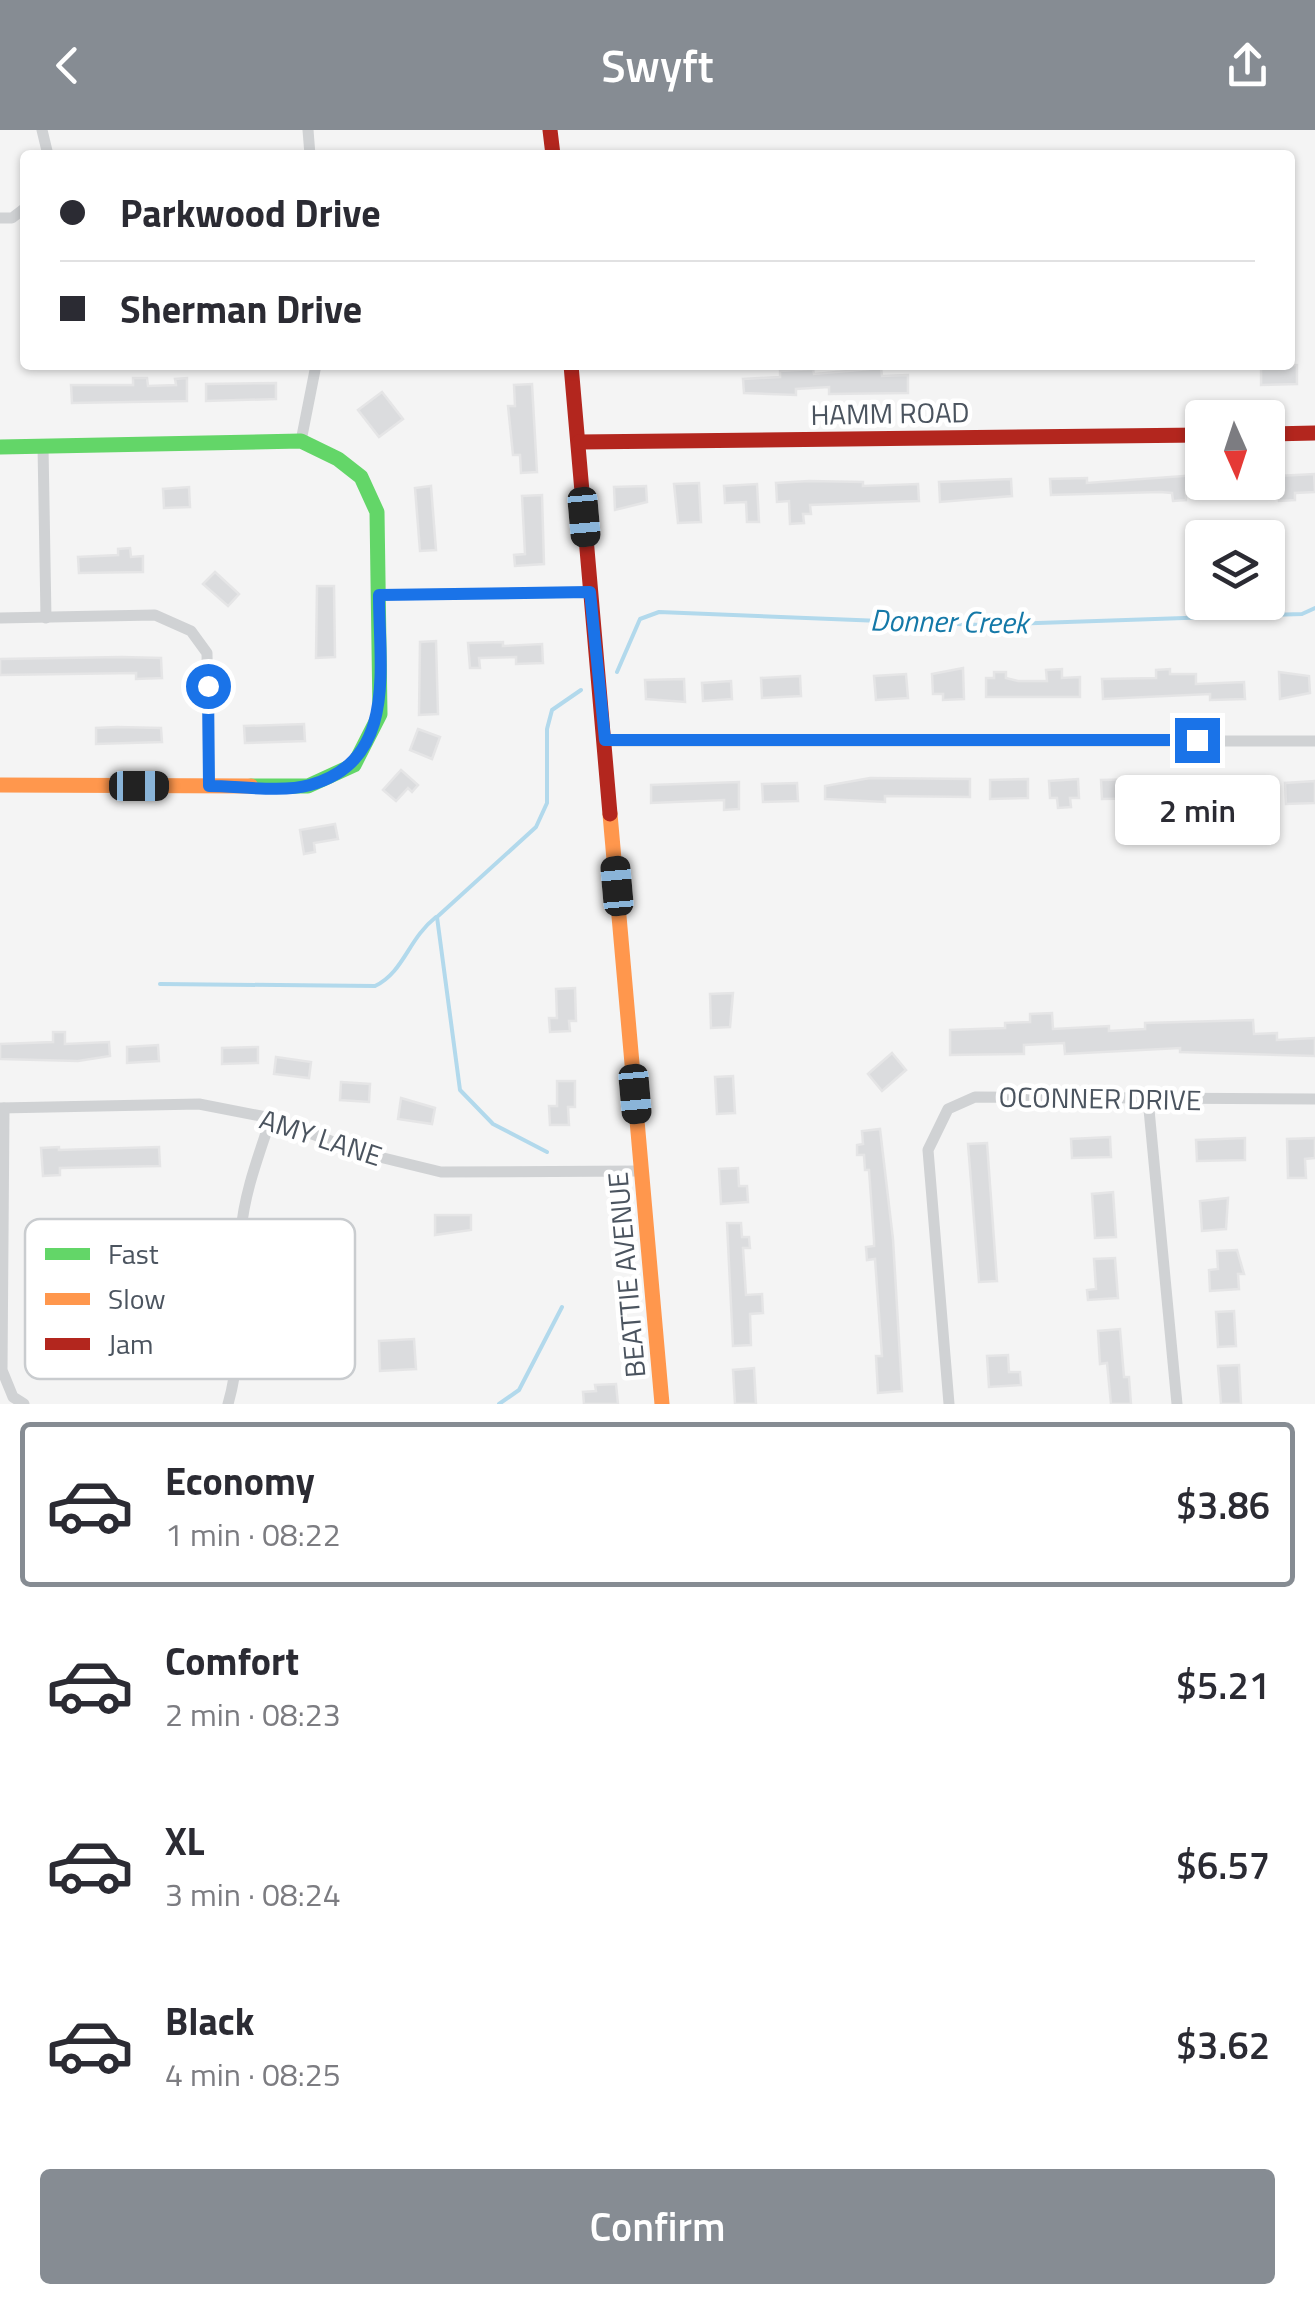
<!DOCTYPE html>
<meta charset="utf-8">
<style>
:root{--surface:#fff;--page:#f7f7f7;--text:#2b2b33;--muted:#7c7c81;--line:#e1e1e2;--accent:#868c93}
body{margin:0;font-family:"Titillium Web",sans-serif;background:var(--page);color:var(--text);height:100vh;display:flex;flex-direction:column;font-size:38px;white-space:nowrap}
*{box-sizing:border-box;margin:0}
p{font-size:32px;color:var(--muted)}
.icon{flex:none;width:55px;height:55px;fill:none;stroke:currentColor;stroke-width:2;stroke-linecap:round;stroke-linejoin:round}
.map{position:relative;height:1274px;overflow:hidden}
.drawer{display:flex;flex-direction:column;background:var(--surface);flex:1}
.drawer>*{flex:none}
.hud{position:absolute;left:20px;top:20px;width:1275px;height:220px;border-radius:10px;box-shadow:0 2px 8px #0004;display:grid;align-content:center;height:220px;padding:0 40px;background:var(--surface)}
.needle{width:65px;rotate:177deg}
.fabs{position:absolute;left:1185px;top:270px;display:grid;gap:20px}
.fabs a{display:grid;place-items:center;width:100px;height:100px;border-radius:10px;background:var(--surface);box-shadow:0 2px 8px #0004;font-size:50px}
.end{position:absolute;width:45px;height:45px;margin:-22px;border:12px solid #1a73e8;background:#fff;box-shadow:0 0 0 5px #fff}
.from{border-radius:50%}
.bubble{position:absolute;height:70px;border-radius:10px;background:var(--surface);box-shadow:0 2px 8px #0004;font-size:32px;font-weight:600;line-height:70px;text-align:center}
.car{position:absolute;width:30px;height:60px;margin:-30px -15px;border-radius:12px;box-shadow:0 0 8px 2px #0007;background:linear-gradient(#222 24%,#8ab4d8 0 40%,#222 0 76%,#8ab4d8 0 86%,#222 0)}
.hud b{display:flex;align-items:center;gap:35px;height:95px;font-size:38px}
.hud b+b{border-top:2px solid var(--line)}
.hud i{width:25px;height:25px;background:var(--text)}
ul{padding:18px 0 0;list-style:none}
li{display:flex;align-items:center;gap:30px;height:165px;margin:0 20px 15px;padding:0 20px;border:5px solid transparent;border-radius:10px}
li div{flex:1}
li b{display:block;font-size:38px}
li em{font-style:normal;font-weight:600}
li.on{border-color:var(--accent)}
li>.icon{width:90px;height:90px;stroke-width:1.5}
.action{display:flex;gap:20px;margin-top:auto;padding:20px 40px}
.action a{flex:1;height:115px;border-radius:10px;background:var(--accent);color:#fff;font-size:40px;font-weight:600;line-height:115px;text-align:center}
header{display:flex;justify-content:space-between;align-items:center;height:130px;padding:0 40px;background:var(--accent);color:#fff;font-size:45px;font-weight:600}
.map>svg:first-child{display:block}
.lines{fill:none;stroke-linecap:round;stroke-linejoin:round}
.stream{stroke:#b2d9ec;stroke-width:4}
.building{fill:#dbdcde;stroke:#e5e5e6;stroke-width:2.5}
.street{stroke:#d0d2d4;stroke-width:11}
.fast{stroke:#63d668;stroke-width:15}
.slow{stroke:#ff974d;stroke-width:15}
.jam{stroke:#b3261e;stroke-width:15}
.route{stroke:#1a73e8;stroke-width:12}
.labels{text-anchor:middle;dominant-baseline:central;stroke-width:9;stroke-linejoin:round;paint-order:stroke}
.street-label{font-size:28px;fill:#4b545f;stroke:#fff}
.water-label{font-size:30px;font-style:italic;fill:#1579a8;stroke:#fff}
.key{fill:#fff;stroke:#c9cccf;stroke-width:2.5}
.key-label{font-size:28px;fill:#4b545f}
</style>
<header><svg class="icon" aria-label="back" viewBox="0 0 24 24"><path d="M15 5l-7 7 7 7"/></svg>Swyft<svg class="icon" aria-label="share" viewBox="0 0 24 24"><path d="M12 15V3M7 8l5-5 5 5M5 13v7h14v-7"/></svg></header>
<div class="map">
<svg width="1315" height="1274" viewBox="0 0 1315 1274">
<rect width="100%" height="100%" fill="#f4f4f4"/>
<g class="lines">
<g class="stream">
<path d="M617,542L640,489L659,482L982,495L1302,484L1315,478"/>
<path d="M160,854L375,856C404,842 408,809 436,787"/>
<path d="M547,1022L493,994L460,960L437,787L536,697L547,673V599L552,580L581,560"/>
<path d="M499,1274L519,1260L562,1177"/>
</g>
</g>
<g class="building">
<path d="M1261,235H1297V254L1261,255Z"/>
<path d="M881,238L882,246L908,245V263L829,264V257L796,259V265L744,263L743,249L780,247V241L813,239L814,244Z"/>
<path d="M133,248H147L148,256L176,255L175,249L187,248V271L72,273L71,255H133Z"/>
<path d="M276,253V269L206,271V254Z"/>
<path d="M532,254L537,342L521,343L520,325H513L508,276H515L514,255Z"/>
<path d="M382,262L403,289L379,307L358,280Z"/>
<path d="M1314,344L1315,362L1295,363V370L1279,371L1278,346Z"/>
<path d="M1197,345L1198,363H1186V370L1173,371L1172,363L1160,362L1051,365L1050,349L1087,348V353Z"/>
<path d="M1011,349L1012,366L940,372L939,352Z"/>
<path d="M809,351L863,352V356L918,354L919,371L810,375L811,384H803L804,393L790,394L789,371L777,372L776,353Z"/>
<path d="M699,353L701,392L678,393L674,354Z"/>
<path d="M757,354L759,392H747L746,372L725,373L724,356Z"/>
<path d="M431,356L436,420L420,421L415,358Z"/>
<path d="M646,356L647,372L615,380L614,357Z"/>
<path d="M189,357L190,377L164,378L163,359Z"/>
<path d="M542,365L544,434L515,436L514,425L525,424L522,366Z"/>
<path d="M130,418L131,427L143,426V442L79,443L78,427L118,425V419Z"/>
<path d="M215,442L239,464L228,476L203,454Z"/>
<path d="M317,456H334L335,527L316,528Z"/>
<path d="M436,511L438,584L419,585L420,512Z"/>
<path d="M503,512V516L542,514L543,533L516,534V527L479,528L480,538H470L468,513Z"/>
<path d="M122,527L161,528L162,548L136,549V543L0,545V529Z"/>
<path d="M963,538L964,569L943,570V564H933L932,544Z"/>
<path d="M1062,539V548L1080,547V567H986V548H994V542H1006V548L1018,551H1047L1046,540Z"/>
<path d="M1170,539V544H1196V554L1244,552L1245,569L1210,570V564L1103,569L1102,549L1156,548V540Z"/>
<path d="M1279,542L1309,546L1310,563L1280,569Z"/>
<path d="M906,544L908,568L876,570L874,546Z"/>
<path d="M800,546L801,566L762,568L761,548Z"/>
<path d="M684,549L685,572L646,569L645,550Z"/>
<path d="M731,551L732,569L703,571L702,553Z"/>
<path d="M304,594L305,611L245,613L244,596Z"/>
<path d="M117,597L161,598L162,612L96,614V598Z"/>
<path d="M418,599L440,607L432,629L410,620Z"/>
<path d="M401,640L418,655L412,662L408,658L396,671L383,660Z"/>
<path d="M870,648L970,649V667L885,666V672L825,669V656Z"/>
<path d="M1028,649V668L990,669V650Z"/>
<path d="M1078,649L1079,668H1070L1071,677L1058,678L1057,668H1050L1049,651Z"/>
<path d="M1141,649L1193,652V670L1155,677V668L1102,669L1101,650Z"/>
<path d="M1315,651V673L1286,674L1285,653Z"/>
<path d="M739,652V679L724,680V670L651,673V655Z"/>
<path d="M797,653L798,671L763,672L762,654Z"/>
<path d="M1263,656L1264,673L1229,674L1228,657Z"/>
<path d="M335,694L338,709L314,713L315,722L304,724L300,700Z"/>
<path d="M575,858L576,891H569L570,901L550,902L549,888H557L556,859Z"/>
<path d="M733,863L730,897L711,898L710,864Z"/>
<path d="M1052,883L1053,899L1109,896V901L1145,899V893L1253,890L1254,904L1277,903V910L1315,908V926L1180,922V918L1065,924L1064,913L1024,915V924L950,925V900L1005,898V893L1030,892V884Z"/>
<path d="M53,902H65V914L109,912L110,926L78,931L0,929V914L53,912Z"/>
<path d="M158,915L159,931L127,933V917Z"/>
<path d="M258,917V933L222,934V918Z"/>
<path d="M892,923L906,940L882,961L868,944Z"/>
<path d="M276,927L311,932L309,948L274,944Z"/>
<path d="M733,946L735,983L717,984L715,947Z"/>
<path d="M557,951H575V977H568L569,995H550L549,976H557Z"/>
<path d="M341,952L370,954L369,972L340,970Z"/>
<path d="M401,968L435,978L432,994L398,989Z"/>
<path d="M880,999L893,1109L902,1261L878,1263L876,1226H882L875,1129L867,1130L866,1117L874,1116V1110L869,1040H865L864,1025H857V1015L863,1014L862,1001Z"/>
<path d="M1110,1007L1111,1027L1072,1028L1071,1009Z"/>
<path d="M1245,1008V1030L1197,1031L1196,1010Z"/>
<path d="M1315,1008V1028L1305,1029L1306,1048H1288L1287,1009Z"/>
<path d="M987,1013L997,1151L979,1152L968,1014Z"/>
<path d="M59,1017V1020L159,1017L160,1036L60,1038V1045L43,1046L41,1018Z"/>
<path d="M738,1038L739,1056H747L748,1072L721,1074L719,1039Z"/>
<path d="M1113,1062L1116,1107L1095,1108L1092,1064Z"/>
<path d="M1228,1068L1226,1099L1202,1101L1200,1071Z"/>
<path d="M435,1085H471V1100L435,1105Z"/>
<path d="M727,1093H741L742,1107H749L750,1118H743L746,1165L762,1164L763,1183L750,1184L751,1215L733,1216Z"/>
<path d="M1237,1120L1244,1144H1238L1239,1159L1210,1161L1209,1140L1218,1139L1217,1121Z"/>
<path d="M1115,1128L1118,1168L1088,1170L1087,1160L1096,1159L1094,1129Z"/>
<path d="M1234,1181L1236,1216L1218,1217L1216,1182Z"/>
<path d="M1120,1199L1124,1247H1129L1131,1274H1111L1107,1233L1100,1234L1098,1201Z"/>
<path d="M414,1209L416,1239L380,1241L379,1211Z"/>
<path d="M1008,1225L1009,1242H1020L1021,1255L989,1257L987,1226Z"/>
<path d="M1239,1235L1241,1274H1221L1218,1236Z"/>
<path d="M754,1238L756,1274H735L733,1240Z"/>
<path d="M616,1254L618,1274H584L583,1262L596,1261L595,1255Z"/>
</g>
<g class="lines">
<g class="street">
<path d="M42,0L48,25"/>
<path d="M308,0L310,25"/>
<path d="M0,88H12L25,78"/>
<path d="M301,311L316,235"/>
<path d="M43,316L46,488"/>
<path d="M379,465L590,462"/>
<path d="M0,488L155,485L191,501L207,523L209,656"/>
<path d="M605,611H1315"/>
<path d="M1148,969L1177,1274"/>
<path d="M0,978L199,974L271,988L359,1022L441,1042L641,1041"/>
<path d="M4,978L2,1240L13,1267L24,1274"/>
<path d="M228,1274C244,1219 237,1159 241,1102C244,1063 259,1025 271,988"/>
<path d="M949,1274L928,1020L948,979L975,967L1315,969"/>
</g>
<path class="fast" d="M0,317L301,311L338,329L361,347L377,382L380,584L354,635L308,656H251"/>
<g class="slow">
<path d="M0,655L251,656"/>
<path d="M610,684L662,1274"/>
</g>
<g class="jam">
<path d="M550,0L553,25"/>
<path d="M571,235L610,684"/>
<path d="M1268,304L1315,303"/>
<path d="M579,312L1202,305"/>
</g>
</g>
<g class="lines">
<path class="route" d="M208,556L209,656C239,656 281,663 310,655C398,631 379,537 379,465L590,462L605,610H1197"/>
</g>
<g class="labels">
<g class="street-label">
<text transform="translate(890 283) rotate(-1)">HAMM ROAD</text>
<text transform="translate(1100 968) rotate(1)">OCONNER DRIVE</text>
<text transform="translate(321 1007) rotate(18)">AMY LANE</text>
<text transform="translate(626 1145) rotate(-95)">BEATTIE AVENUE</text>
</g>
<g class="water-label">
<text transform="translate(949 491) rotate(1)">Donner Creek</text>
</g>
</g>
<rect x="25" y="1089" width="330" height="160" rx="15" class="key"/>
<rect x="45" y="1118" width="45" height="12" fill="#63d668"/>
<rect x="45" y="1163" width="45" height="12" fill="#ff974d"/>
<rect x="45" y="1208" width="45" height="12" fill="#b3261e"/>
<g class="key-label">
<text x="108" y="1134">Fast</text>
<text x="108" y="1179">Slow</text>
<text x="108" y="1224">Jam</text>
</g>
</svg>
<div class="fabs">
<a><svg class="needle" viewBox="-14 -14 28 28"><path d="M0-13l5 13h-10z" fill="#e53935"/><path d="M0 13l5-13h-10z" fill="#7c7c81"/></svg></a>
<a><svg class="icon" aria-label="layers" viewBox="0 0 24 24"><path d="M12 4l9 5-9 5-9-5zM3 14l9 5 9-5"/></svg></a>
</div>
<i class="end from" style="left:208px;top:556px"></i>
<i class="end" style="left:1197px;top:610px"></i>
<div class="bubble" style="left:1115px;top:645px;width:165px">2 min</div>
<i class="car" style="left:584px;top:387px;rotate:175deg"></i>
<i class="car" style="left:139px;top:656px;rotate:90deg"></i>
<i class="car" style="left:617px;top:756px;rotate:355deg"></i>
<i class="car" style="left:635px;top:964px;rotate:175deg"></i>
<div class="hud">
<b><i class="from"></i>Parkwood Drive</b>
<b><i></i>Sherman Drive</b>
</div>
</div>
<section class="drawer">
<ul>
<li class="on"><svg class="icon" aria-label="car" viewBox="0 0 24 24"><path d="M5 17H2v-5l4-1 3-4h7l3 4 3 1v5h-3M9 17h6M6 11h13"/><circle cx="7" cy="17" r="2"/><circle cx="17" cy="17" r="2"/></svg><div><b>Economy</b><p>1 min · 08:22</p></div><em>$3.86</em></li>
<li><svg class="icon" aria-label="car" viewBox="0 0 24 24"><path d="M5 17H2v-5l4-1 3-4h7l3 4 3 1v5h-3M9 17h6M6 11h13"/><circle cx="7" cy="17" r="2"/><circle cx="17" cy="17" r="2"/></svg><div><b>Comfort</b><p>2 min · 08:23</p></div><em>$5.21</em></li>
<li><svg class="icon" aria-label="car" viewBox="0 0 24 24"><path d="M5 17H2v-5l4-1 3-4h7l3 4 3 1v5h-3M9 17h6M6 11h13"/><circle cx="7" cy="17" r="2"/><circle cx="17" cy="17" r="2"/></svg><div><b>XL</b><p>3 min · 08:24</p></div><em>$6.57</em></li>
<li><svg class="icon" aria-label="car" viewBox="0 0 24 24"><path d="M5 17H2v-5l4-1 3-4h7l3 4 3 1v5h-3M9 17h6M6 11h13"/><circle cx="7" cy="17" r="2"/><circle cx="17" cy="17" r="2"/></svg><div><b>Black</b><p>4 min · 08:25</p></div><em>$3.62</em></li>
</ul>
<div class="action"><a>Confirm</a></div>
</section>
